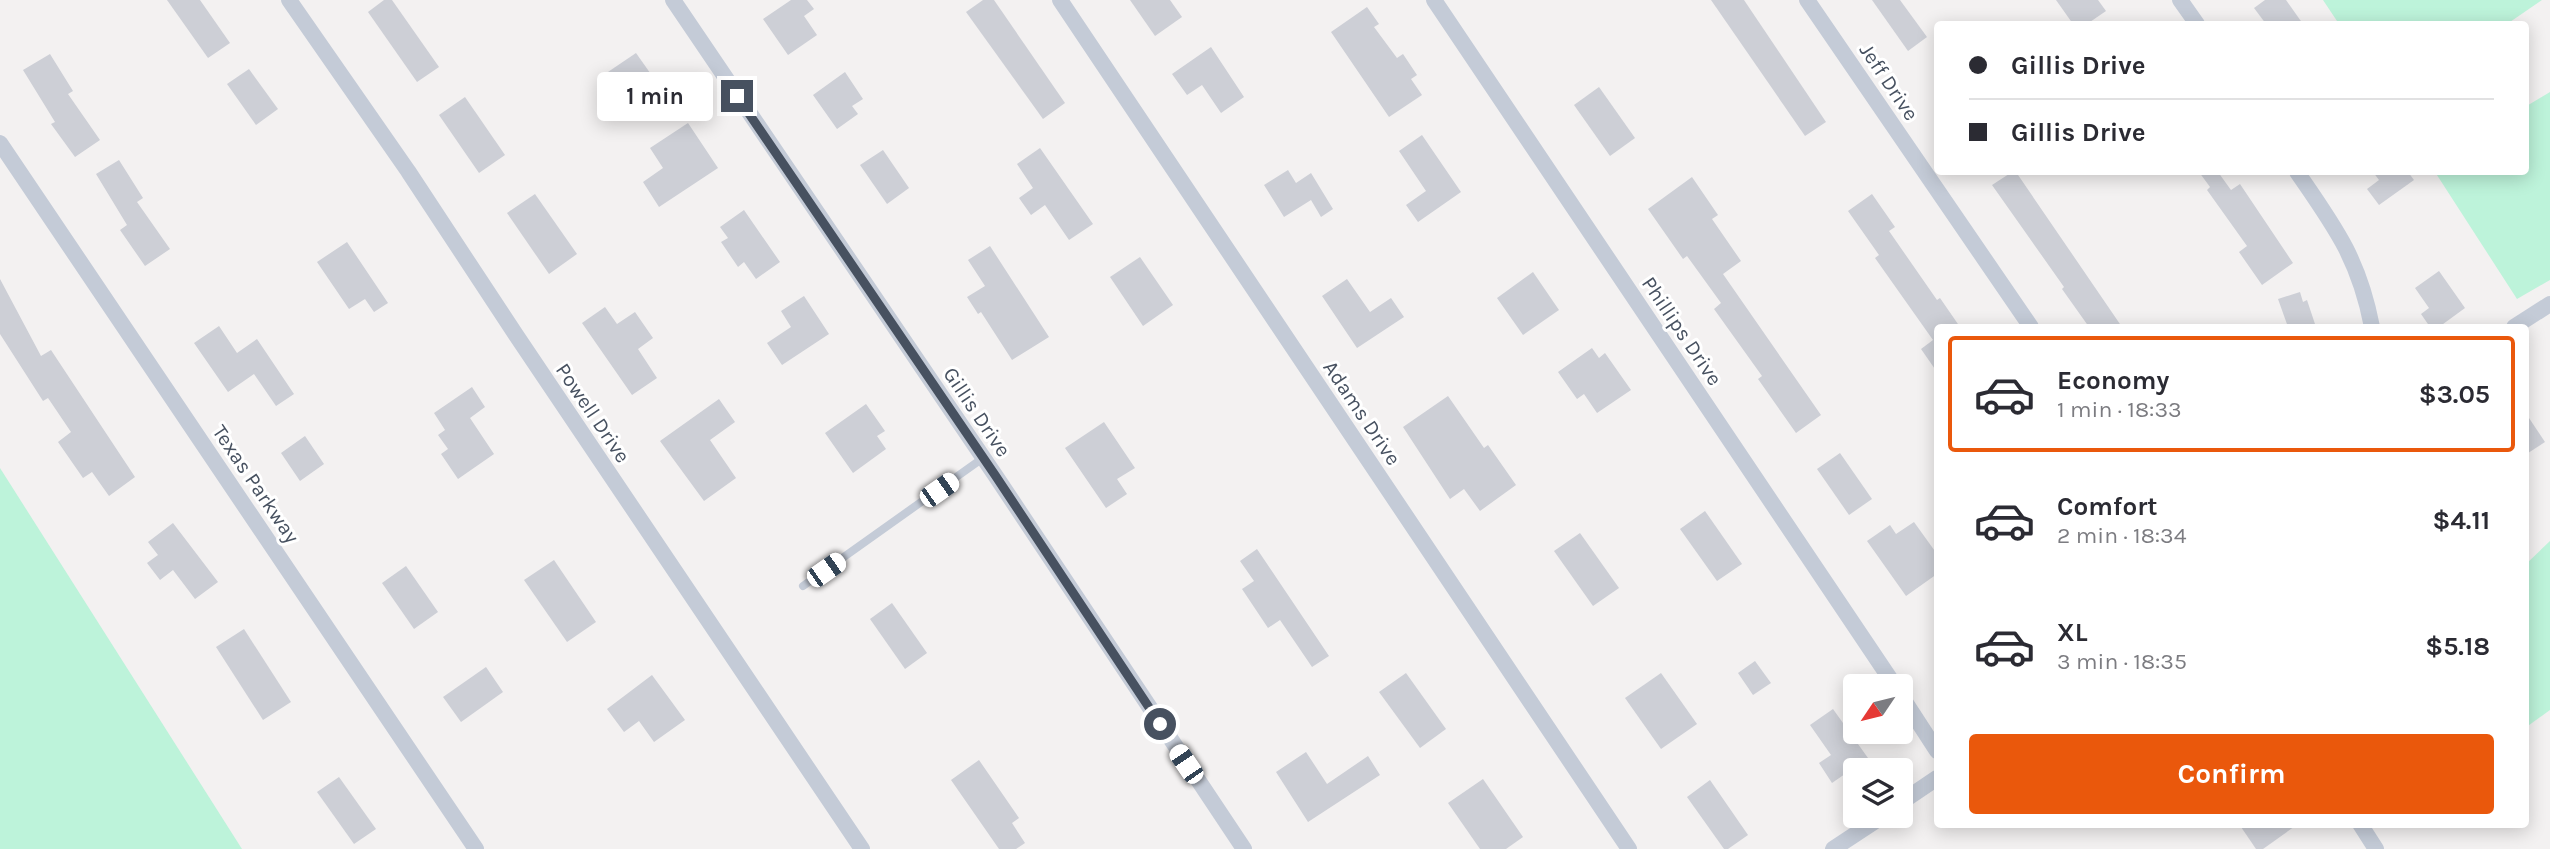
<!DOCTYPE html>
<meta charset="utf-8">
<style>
:root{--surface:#fff;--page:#f7f7f7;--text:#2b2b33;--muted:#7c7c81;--line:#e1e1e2;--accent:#ea580c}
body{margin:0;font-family:Karla,sans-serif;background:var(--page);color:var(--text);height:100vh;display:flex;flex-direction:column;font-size:26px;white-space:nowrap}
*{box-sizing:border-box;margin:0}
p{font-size:23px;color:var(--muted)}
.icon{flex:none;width:38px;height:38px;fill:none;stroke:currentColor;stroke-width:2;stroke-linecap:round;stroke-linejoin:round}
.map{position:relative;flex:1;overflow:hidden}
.details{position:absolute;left:1934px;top:324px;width:595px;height:504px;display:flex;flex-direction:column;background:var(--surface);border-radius:7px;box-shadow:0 4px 18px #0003}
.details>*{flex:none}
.banner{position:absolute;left:1934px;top:21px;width:595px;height:154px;border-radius:7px;box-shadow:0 4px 18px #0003;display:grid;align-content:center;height:154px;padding:0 35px;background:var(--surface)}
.needle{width:46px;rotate:235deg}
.controls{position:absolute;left:1843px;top:674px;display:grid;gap:14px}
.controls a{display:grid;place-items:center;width:70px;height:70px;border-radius:7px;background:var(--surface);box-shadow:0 4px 18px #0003;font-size:35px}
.end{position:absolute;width:32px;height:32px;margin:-16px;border:9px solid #475160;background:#fff;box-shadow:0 0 0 4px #fff}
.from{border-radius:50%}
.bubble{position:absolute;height:49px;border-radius:7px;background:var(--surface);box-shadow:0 4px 18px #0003;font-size:23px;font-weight:700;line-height:49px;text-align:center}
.car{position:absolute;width:21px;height:42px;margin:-21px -10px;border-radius:9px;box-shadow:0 0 5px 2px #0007;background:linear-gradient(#fff 24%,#345 0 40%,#fff 0 76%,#345 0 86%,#fff 0)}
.banner b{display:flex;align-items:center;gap:24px;height:66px;font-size:26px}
.banner b+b{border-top:2px solid var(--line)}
.banner i{width:18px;height:18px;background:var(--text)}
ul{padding:12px 0 0;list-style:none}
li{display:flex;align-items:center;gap:21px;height:116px;margin:0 14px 10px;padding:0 21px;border:4px solid transparent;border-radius:7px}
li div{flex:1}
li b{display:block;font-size:26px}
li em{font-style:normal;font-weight:700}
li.selected{border-color:var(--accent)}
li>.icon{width:63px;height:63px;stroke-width:1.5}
.cta{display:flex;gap:14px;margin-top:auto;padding:14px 35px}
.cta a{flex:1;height:80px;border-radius:7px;background:var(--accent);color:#fff;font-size:28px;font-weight:700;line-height:80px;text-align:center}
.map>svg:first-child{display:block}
.green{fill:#bdf3da}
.building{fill:#cdcfd6}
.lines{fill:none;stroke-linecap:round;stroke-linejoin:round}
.lane{stroke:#c4cbd7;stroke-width:8}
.street{stroke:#c4cbd7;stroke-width:16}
.route{stroke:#475160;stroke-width:9}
.labels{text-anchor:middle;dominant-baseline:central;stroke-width:6;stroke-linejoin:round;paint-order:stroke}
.street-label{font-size:21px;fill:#475160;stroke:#fff}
</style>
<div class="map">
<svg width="2550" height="849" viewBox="0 0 2550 849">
<rect width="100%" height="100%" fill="#f3f1f1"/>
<g class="green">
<path d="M2323,0H2542L2507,24H2339Z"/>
<path d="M2550,92V280L2517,299L2435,172H2525V107Z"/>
<path d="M0,468L242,849H0Z"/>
<path d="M2550,541V710L2525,728V565Z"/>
</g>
<g class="building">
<path d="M167,0H200L230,43L208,58Z"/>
<path d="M384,0H392L439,67L417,82L368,12Z"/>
<path d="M791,0H807L814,9L804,16L817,35L788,55L763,19Z"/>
<path d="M983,0H994L1065,103L1043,119L966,12Z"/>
<path d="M1130,0H1170L1182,17L1155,36Z"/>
<path d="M1711,0H1744L1826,122L1805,136Z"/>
<path d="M1872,0H1900L1927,37L1908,51Z"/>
<path d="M2056,0H2098L2106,11L2087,24H2073Z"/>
<path d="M2265,0H2286L2303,24H2266L2254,8Z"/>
<path d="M1367,7L1379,24L1374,27L1397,58L1403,54L1417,75L1411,79L1422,95L1389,117L1331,32Z"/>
<path d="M1211,47L1244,97L1221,113L1202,85L1187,95L1172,74Z"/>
<path d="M636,53L660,87L629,109L605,74Z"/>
<path d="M50,54L73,91L68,94L100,140L75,157L51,124L55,122L23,70Z"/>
<path d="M249,69L278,109L256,125L227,84Z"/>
<path d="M845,72L863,99L852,106L858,114L837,129L813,95Z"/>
<path d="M1599,87L1635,138L1610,156L1574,105Z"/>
<path d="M465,97L505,155L479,173L439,115Z"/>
<path d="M688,123L718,168L659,207L643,182L663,168L650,148Z"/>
<path d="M1422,135L1461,192L1418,222L1406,205L1426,191L1399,151Z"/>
<path d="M1040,148L1093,224L1069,240L1045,205L1031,215L1019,198L1033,188L1017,164Z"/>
<path d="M883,150L909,188L887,204L860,165Z"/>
<path d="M119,160L143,198L137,202L170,249L145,266L120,230L127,225L96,174Z"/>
<path d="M1288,170L1296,183L1311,173L1333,209L1321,217L1311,200L1284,217L1264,185Z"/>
<path d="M2012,172H2016L2122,327H2089L2062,289L2064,287L1992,185Z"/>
<path d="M2199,172H2218L2231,190L2240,184L2293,263L2262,285L2239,252L2247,246L2207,190L2210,187Z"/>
<path d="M2373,172H2408L2414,180L2379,205L2367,189L2379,180Z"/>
<path d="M1692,177L1718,215L1712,219L1741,261L1723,274L1821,415L1796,433L1758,379L1762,376L1714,309L1721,303L1687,256L1683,259L1648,209Z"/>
<path d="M535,194L577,254L549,274L507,213Z"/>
<path d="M1872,194L1895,227L1889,231L1937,300L1940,298L1960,327H1937V372L1921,349L1933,340L1875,258L1879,255L1848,211Z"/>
<path d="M744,210L780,262L756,279L744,262L738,267L721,242L728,238L720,227Z"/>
<path d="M347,242L388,303L374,312L365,299L349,309L317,262Z"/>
<path d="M990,246L1049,337L1012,360L981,312L978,314L967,297L985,286L968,260Z"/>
<path d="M1140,257L1173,305L1143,326L1110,277Z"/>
<path d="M2439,271L2465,308L2439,327H2430L2421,314L2429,308L2415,288Z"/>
<path d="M1533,272L1559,310L1523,335L1497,298Z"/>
<path d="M0,279L41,356L51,350L135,477L109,496L92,472L83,478L58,442L71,432L48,398L43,401L0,334Z"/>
<path d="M1347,279L1370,312L1391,298L1404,317L1357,348L1322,296Z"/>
<path d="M2300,292L2303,302L2307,300L2316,327H2288L2278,299Z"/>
<path d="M804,296L829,334L782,365L767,343L791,327L781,311Z"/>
<path d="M605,307L617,324L635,312L653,338L638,349L657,378L632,395L582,323Z"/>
<path d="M219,326L237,353L257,339L294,394L276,406L254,374L228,392L194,343Z"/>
<path d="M1592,348L1599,358L1605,353L1631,390L1597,413L1584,394L1577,399L1558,372Z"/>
<path d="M472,387L485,407L470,418L494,454L458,479L441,454L448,449L438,435L445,430L434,413Z"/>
<path d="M1448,396L1484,448L1488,445L1516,485L1480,511L1464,489L1450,499L1403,427Z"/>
<path d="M719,399L735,422L710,440L736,478L704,501L660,441Z"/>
<path d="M866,404L885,431L877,436L886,449L853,473L825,433Z"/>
<path d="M2525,412L2545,442L2525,455Z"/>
<path d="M1104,422L1135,468L1117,479L1127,494L1106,508L1065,448Z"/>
<path d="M305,436L324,464L300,481L281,453Z"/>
<path d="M1840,453L1872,499L1849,515L1817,469Z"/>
<path d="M1705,511L1742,564L1717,581L1680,529Z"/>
<path d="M1914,522L1937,554V574L1906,596L1867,541L1890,525L1896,534Z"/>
<path d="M173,523L218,582L195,599L173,570L160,580L147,563L158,555L148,542Z"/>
<path d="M1580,533L1619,588L1593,606L1554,551Z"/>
<path d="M1257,549L1329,656L1312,667L1280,620L1268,628L1242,589L1254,581L1240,561Z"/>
<path d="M554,560L596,622L567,642L524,580Z"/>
<path d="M406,566L438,612L414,629L382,583Z"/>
<path d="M892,603L927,653L905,669L870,619Z"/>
<path d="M244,629L291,702L263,720L216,647Z"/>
<path d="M1755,661L1771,683L1753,695L1738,673Z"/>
<path d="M486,667L503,692L461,722L443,697Z"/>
<path d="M1406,673L1446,729L1420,748L1379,692Z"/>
<path d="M1661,673L1697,724L1661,749L1625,698Z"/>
<path d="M652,675L685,720L654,742L639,721L624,732L607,709Z"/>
<path d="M1833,709L1868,758L1832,783L1819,763L1831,755L1810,725Z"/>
<path d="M1306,752L1327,784L1368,756L1380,775L1308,822L1276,772Z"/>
<path d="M979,760L1019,818L1012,823L1025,843L1016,849H999L951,780Z"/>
<path d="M339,777L376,829L354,844L317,792Z"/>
<path d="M1483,779L1523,837L1506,849H1480L1448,803Z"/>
<path d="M1710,780L1748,835L1728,849H1724L1687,797Z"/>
<path d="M2239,824H2298L2263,849H2256Z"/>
</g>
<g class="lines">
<path class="lane" d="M803,586L983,458"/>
<g class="street">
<path d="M289,0L408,171L516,335L862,849"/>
<path d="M673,0L995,475L1244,849"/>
<path d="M1060,0L1629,849"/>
<path d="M1434,0L1895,686"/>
<path d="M1807,0L2031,327"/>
<path d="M2180,0L2197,24"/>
<path d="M0,143L476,849"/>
<path d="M2297,172C2335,227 2359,259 2372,327"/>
<path d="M2514,327L2550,304"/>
<path d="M1900,694L1937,751"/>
<path d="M1900,803L1937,778"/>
<path d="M2360,824L2376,849"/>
<path d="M1833,849L1883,816"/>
</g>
</g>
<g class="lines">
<path class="route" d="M737,96L995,475L1160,724"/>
</g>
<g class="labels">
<g class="street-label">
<text transform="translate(1889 82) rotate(56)">Jeff Drive</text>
<text transform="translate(1682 331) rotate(56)">Phillips Drive</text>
<text transform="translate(977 412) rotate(56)">Gillis Drive</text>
<text transform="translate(593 413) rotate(56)">Powell Drive</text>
<text transform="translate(1362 413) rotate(56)">Adams Drive</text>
<text transform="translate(256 484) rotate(56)">Texas Parkway</text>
</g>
</g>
</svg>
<div class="controls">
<a><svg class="needle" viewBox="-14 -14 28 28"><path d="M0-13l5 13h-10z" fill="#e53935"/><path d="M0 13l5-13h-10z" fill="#7c7c81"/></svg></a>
<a><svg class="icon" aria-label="layers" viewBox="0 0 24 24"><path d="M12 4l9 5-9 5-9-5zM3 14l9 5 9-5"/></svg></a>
</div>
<i class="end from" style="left:1160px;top:724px"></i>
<i class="end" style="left:737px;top:96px"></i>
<div class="bubble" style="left:597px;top:72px;width:116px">1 min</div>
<i class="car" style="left:939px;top:490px;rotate:55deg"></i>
<i class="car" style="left:826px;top:570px;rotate:55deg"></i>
<i class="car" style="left:1186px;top:764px;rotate:326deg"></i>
<div class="banner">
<b><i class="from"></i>Gillis Drive</b>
<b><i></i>Gillis Drive</b>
</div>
<section class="details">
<ul>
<li class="selected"><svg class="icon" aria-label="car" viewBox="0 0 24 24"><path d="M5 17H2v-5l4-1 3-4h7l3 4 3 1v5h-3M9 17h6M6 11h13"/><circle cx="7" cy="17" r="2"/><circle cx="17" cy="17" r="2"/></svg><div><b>Economy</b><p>1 min · 18:33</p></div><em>$3.05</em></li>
<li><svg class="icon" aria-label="car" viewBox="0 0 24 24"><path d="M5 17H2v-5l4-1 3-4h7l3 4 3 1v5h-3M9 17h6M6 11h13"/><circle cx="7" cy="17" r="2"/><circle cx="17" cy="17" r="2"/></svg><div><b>Comfort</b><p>2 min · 18:34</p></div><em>$4.11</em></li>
<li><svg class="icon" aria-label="car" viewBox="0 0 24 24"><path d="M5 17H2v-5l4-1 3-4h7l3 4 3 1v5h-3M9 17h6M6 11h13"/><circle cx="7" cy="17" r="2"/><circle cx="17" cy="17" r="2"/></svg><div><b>XL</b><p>3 min · 18:35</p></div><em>$5.18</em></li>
</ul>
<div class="cta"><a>Confirm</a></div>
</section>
</div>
